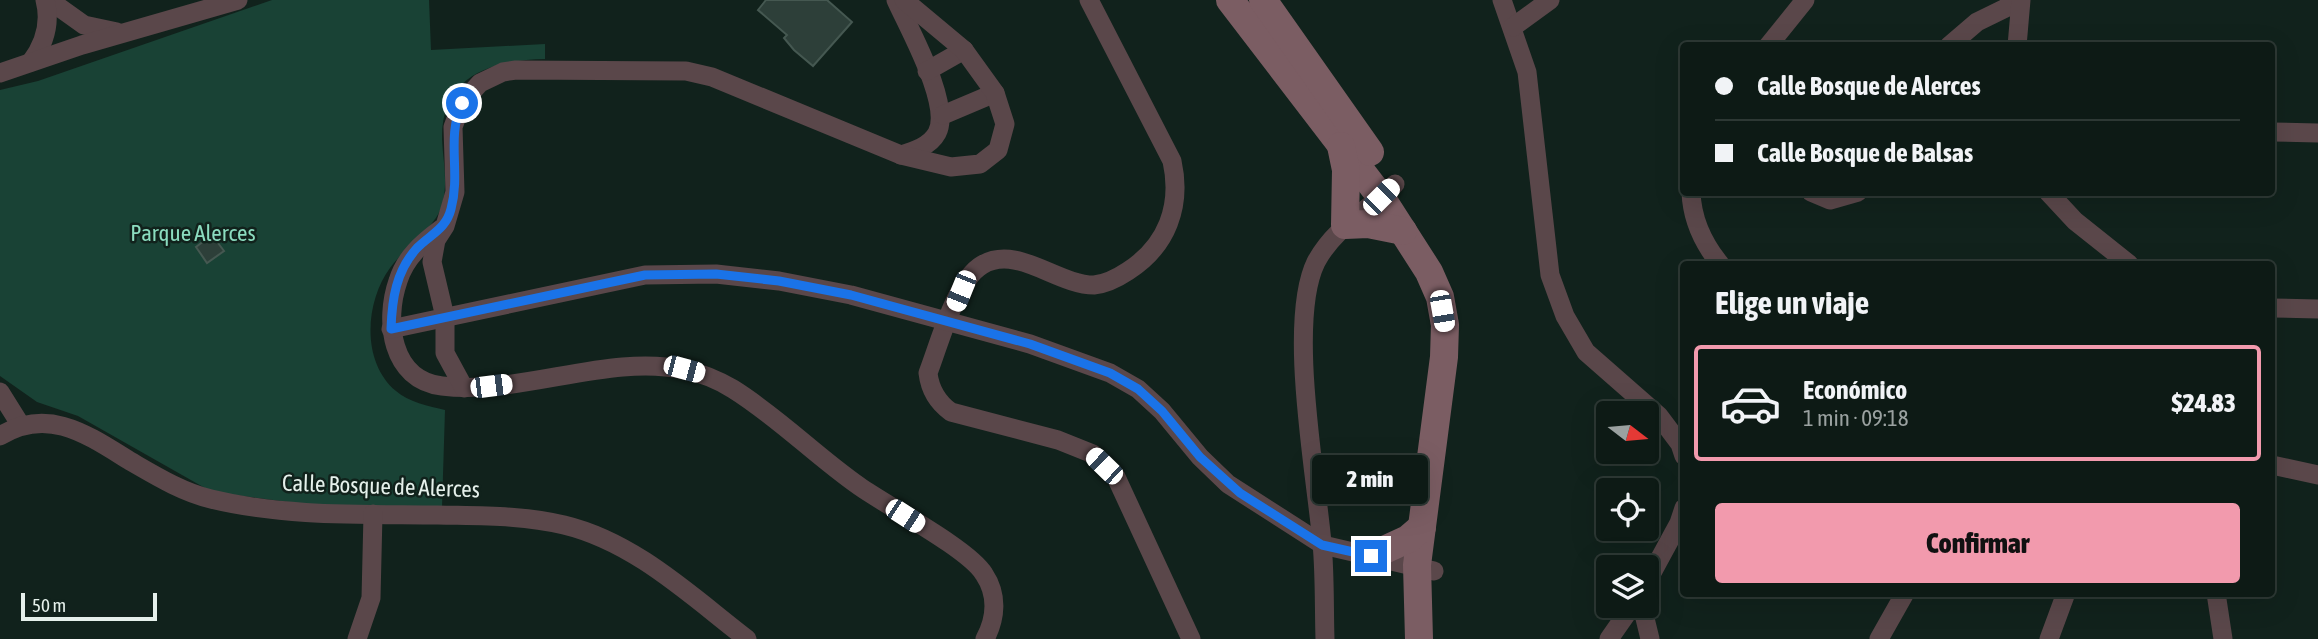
<!DOCTYPE html>
<html lang="es">
<meta charset="utf-8">
<style>
:root{--surface:#0d1a15;--page:#16231e;--text:#f1f3f6;--muted:#9aa1a0;--line:#2d3834;--accent:#f29aad}
body{margin:0;font-family:"Asap Condensed",sans-serif;background:var(--page);color:var(--text);height:100vh;display:flex;flex-direction:column;font-size:26px;white-space:nowrap}
*{box-sizing:border-box;margin:0}
p{font-size:23px;color:var(--muted)}
.icon{flex:none;width:38px;height:38px;fill:none;stroke:currentColor;stroke-width:2;stroke-linecap:round;stroke-linejoin:round}
.map{position:relative;flex:1;overflow:hidden}
.drawer{position:absolute;left:1680px;top:261px;width:595px;height:336px;display:flex;flex-direction:column;background:var(--surface);border-radius:7px;box-shadow:0 7px 28px #0002,0 0 0 2px var(--line)}
.drawer>*{flex:none}
.top-card{position:absolute;left:1680px;top:42px;width:595px;height:154px;border-radius:7px;box-shadow:0 7px 28px #0002,0 0 0 2px var(--line);display:grid;align-content:center;height:154px;padding:0 35px;background:var(--surface)}
.needle{width:46px;rotate:106deg}
.tools{position:absolute;left:1596px;top:401px;display:grid;gap:14px}
.tools a{display:grid;place-items:center;width:63px;height:63px;border-radius:7px;background:var(--surface);box-shadow:0 7px 28px #0002,0 0 0 2px var(--line);font-size:35px}
.scale{position:absolute;left:21px;bottom:18px;width:136px;box-sizing:border-box;padding-left:7px;border:4px solid #e5f0eb;border-top:0;font-size:19px;line-height:24px;white-space:nowrap;color:#e5f0eb;-webkit-text-stroke:5px #11221c;paint-order:stroke}
.end{position:absolute;width:32px;height:32px;margin:-16px;border:9px solid #1a73e8;background:#fff;box-shadow:0 0 0 4px #fff}
.from{border-radius:50%}
.bubble{position:absolute;height:49px;border-radius:7px;background:var(--surface);box-shadow:0 7px 28px #0002,0 0 0 2px var(--line);font-size:23px;font-weight:800;line-height:49px;text-align:center}
.car{position:absolute;width:21px;height:42px;margin:-21px -10px;border-radius:9px;box-shadow:0 0 5px 2px #0007;background:linear-gradient(#fff 24%,#345 0 40%,#fff 0 76%,#345 0 86%,#fff 0)}
.top-card b{display:flex;align-items:center;gap:24px;height:66px;font-size:26px}
.top-card b+b{border-top:2px solid var(--line)}
.top-card i{width:18px;height:18px;background:var(--text)}
ul{padding:0;list-style:none}
li{display:flex;align-items:center;gap:21px;height:116px;margin:0 14px 10px;padding:0 21px;border:4px solid transparent;border-radius:7px}
li div{flex:1}
li b{display:block;font-size:26px}
li em{font-style:normal;font-weight:800}
li.current{border-color:var(--accent)}
li>.icon{width:63px;height:63px;stroke-width:1.5}
h2{padding:0 35px;font-size:32px;line-height:84px}
.cta{display:flex;gap:14px;margin-top:auto;padding:14px 35px}
.cta a{flex:1;height:80px;border-radius:7px;background:var(--accent);color:#111;font-size:28px;font-weight:800;line-height:80px;text-align:center}
.map>svg:first-child{display:block}
.green{fill:#194235}
.building{fill:#2d3f39;stroke:#455851;stroke-width:2}
.lines{fill:none;stroke-linecap:round;stroke-linejoin:round}
.street{stroke:#5a474a;stroke-width:19}
.secondary{stroke:#7b5d63;stroke-width:28}
.route{stroke:#1a73e8;stroke-width:9}
.labels{text-anchor:middle;dominant-baseline:central;stroke-width:5;stroke-linejoin:round;paint-order:stroke}
.park-label{font-size:23px;fill:#8bdcbf;stroke:#11221c}
.street-label{font-size:23px;fill:#e5f0eb;stroke:#11221c}
</style>
<div class="map">
<svg width="2318" height="639" viewBox="0 0 2318 639">
<rect width="100%" height="100%" fill="#11221c"/>
<path class="green" d="M272,0H429L431,50L545,44V59C493,60 441,75 442,139C443,163 449,185 441,208C432,231 404,248 390,268C365,302 361,362 396,391C408,402 429,406 445,410L442,507L319,506L212,492L78,416L37,402L0,376V90L38,81Z"/>
<g class="building">
<path d="M766,0H827L852,22L813,66L794,50L784,38L787,35L758,10Z"/>
<path d="M212,235L224,251L207,263L196,247Z"/>
</g>
<g class="lines">
<g class="street">
<path d="M49,0L84,25L117,32"/>
<path d="M896,0C909,29 952,105 937,133C930,146 914,151 901,155"/>
<path d="M1089,0L1172,161C1182,206 1167,246 1128,271C1119,277 1105,284 1094,285C1057,285 1017,244 982,265C956,280 939,345 928,373C930,390 937,402 951,412L1058,440L1093,454L1116,477L1191,639"/>
<path d="M1502,0L1527,72L1550,275L1565,316L1586,352L1659,416L1680,444L1684,456"/>
<path d="M1513,27L1550,0"/>
<path d="M1768,46L1805,0"/>
<path d="M1949,46L1977,22L2020,1"/>
<path d="M2017,46L2021,0"/>
<path d="M31,62C45,43 51,23 45,0"/>
<path d="M927,71L964,50"/>
<path d="M0,73L82,45L238,0"/>
<path d="M943,115L995,93"/>
<path d="M2272,132L2318,133"/>
<path d="M1691,192C1692,220 1703,243 1720,264"/>
<path d="M1811,192L1830,200L1858,192"/>
<path d="M2048,192L2075,221L2129,264"/>
<path d="M441,229C422,243 405,258 398,281C384,321 391,380 442,386C519,396 611,353 684,370C702,373 718,380 733,389C778,417 816,456 859,486C887,506 969,549 984,574C998,595 996,618 985,639"/>
<path d="M2272,308L2318,309"/>
<path d="M391,329L645,275L716,274L779,281L851,295L1030,344L1110,373L1138,389L1162,411L1200,457L1228,484L1323,545L1434,571"/>
<path d="M464,388L445,353V317L432,262L436,240L445,226L455,192L453,127L462,103L480,83L503,72L516,70L686,71L712,77L901,155L951,167L980,164L998,150L1005,124L995,93L964,50L904,0"/>
<path d="M0,392L20,424"/>
<path d="M0,436C48,406 88,435 130,461C156,476 182,492 211,499C285,517 363,514 438,515C481,516 522,515 564,525C635,542 691,596 747,639"/>
<path d="M2272,465L2318,475"/>
<path d="M1647,582L1679,523L1684,508"/>
<path d="M2216,593L2223,639"/>
<path d="M1642,606L1650,639"/>
<path d="M357,639L371,598L373,514"/>
<path d="M1325,639C1324,607 1325,575 1322,543C1316,474 1287,321 1316,262C1334,228 1368,210 1395,184"/>
<path d="M1609,639L1632,606"/>
<path d="M1879,639L1905,593"/>
<path d="M2049,639L2066,593"/>
</g>
<g class="secondary">
<path d="M1230,0L1381,197L1429,272L1440,297L1445,325L1444,357L1417,565L1419,639"/>
<path d="M1263,0L1370,152"/>
<path d="M1341,146L1346,170L1345,225L1368,224L1403,231"/>
<path d="M1371,556L1408,539L1422,527"/>
</g>
</g>
<g class="lines">
<path class="route" d="M462,103C446,138 461,172 451,209C446,229 431,234 417,248C396,271 392,299 391,329L645,275L716,274L779,281L851,295L1030,344L1110,373L1138,389L1162,411L1200,457L1240,493L1322,545L1371,556"/>
</g>
<g class="labels">
<g class="park-label">
<text x="193" y="233">Parque Alerces</text>
</g>
<g class="street-label">
<text transform="translate(381 486) rotate(2)">Calle Bosque de Alerces</text>
</g>
</g>
</svg>
<div class="tools">
<a><svg class="needle" viewBox="-14 -14 28 28"><path d="M0-13l5 13h-10z" fill="#e53935"/><path d="M0 13l5-13h-10z" fill="#9aa1a0"/></svg></a>
<a><svg class="icon" aria-label="locate" viewBox="0 0 24 24"><circle cx="12" cy="12" r="6"/><path d="M12 2v4M12 18v4M2 12h4M18 12h4"/></svg></a>
<a><svg class="icon" aria-label="layers" viewBox="0 0 24 24"><path d="M12 4l9 5-9 5-9-5zM3 14l9 5 9-5"/></svg></a>
</div>
<div class="scale">50 m</div>
<i class="end from" style="left:462px;top:103px"></i>
<i class="end" style="left:1371px;top:556px"></i>
<div class="bubble" style="left:1312px;top:455px;width:116px">2 min</div>
<i class="car" style="left:1381px;top:197px;rotate:45deg"></i>
<i class="car" style="left:961px;top:291px;rotate:202deg"></i>
<i class="car" style="left:1442px;top:311px;rotate:170deg"></i>
<i class="car" style="left:684px;top:369px;rotate:105deg"></i>
<i class="car" style="left:491px;top:386px;rotate:83deg"></i>
<i class="car" style="left:1104px;top:466px;rotate:314deg"></i>
<i class="car" style="left:905px;top:516px;rotate:123deg"></i>
<div class="top-card">
<b><i class="from"></i>Calle Bosque de Alerces</b>
<b><i></i>Calle Bosque de Balsas</b>
</div>
<section class="drawer">
<h2>Elige un viaje</h2>
<ul>
<li class="current"><svg class="icon" aria-label="car" viewBox="0 0 24 24"><path d="M5 17H2v-5l4-1 3-4h7l3 4 3 1v5h-3M9 17h6M6 11h13"/><circle cx="7" cy="17" r="2"/><circle cx="17" cy="17" r="2"/></svg><div><b>Económico</b><p>1 min · 09:18</p></div><em>$24.83</em></li>
</ul>
<div class="cta"><a>Confirmar</a></div>
</section>
</div>
